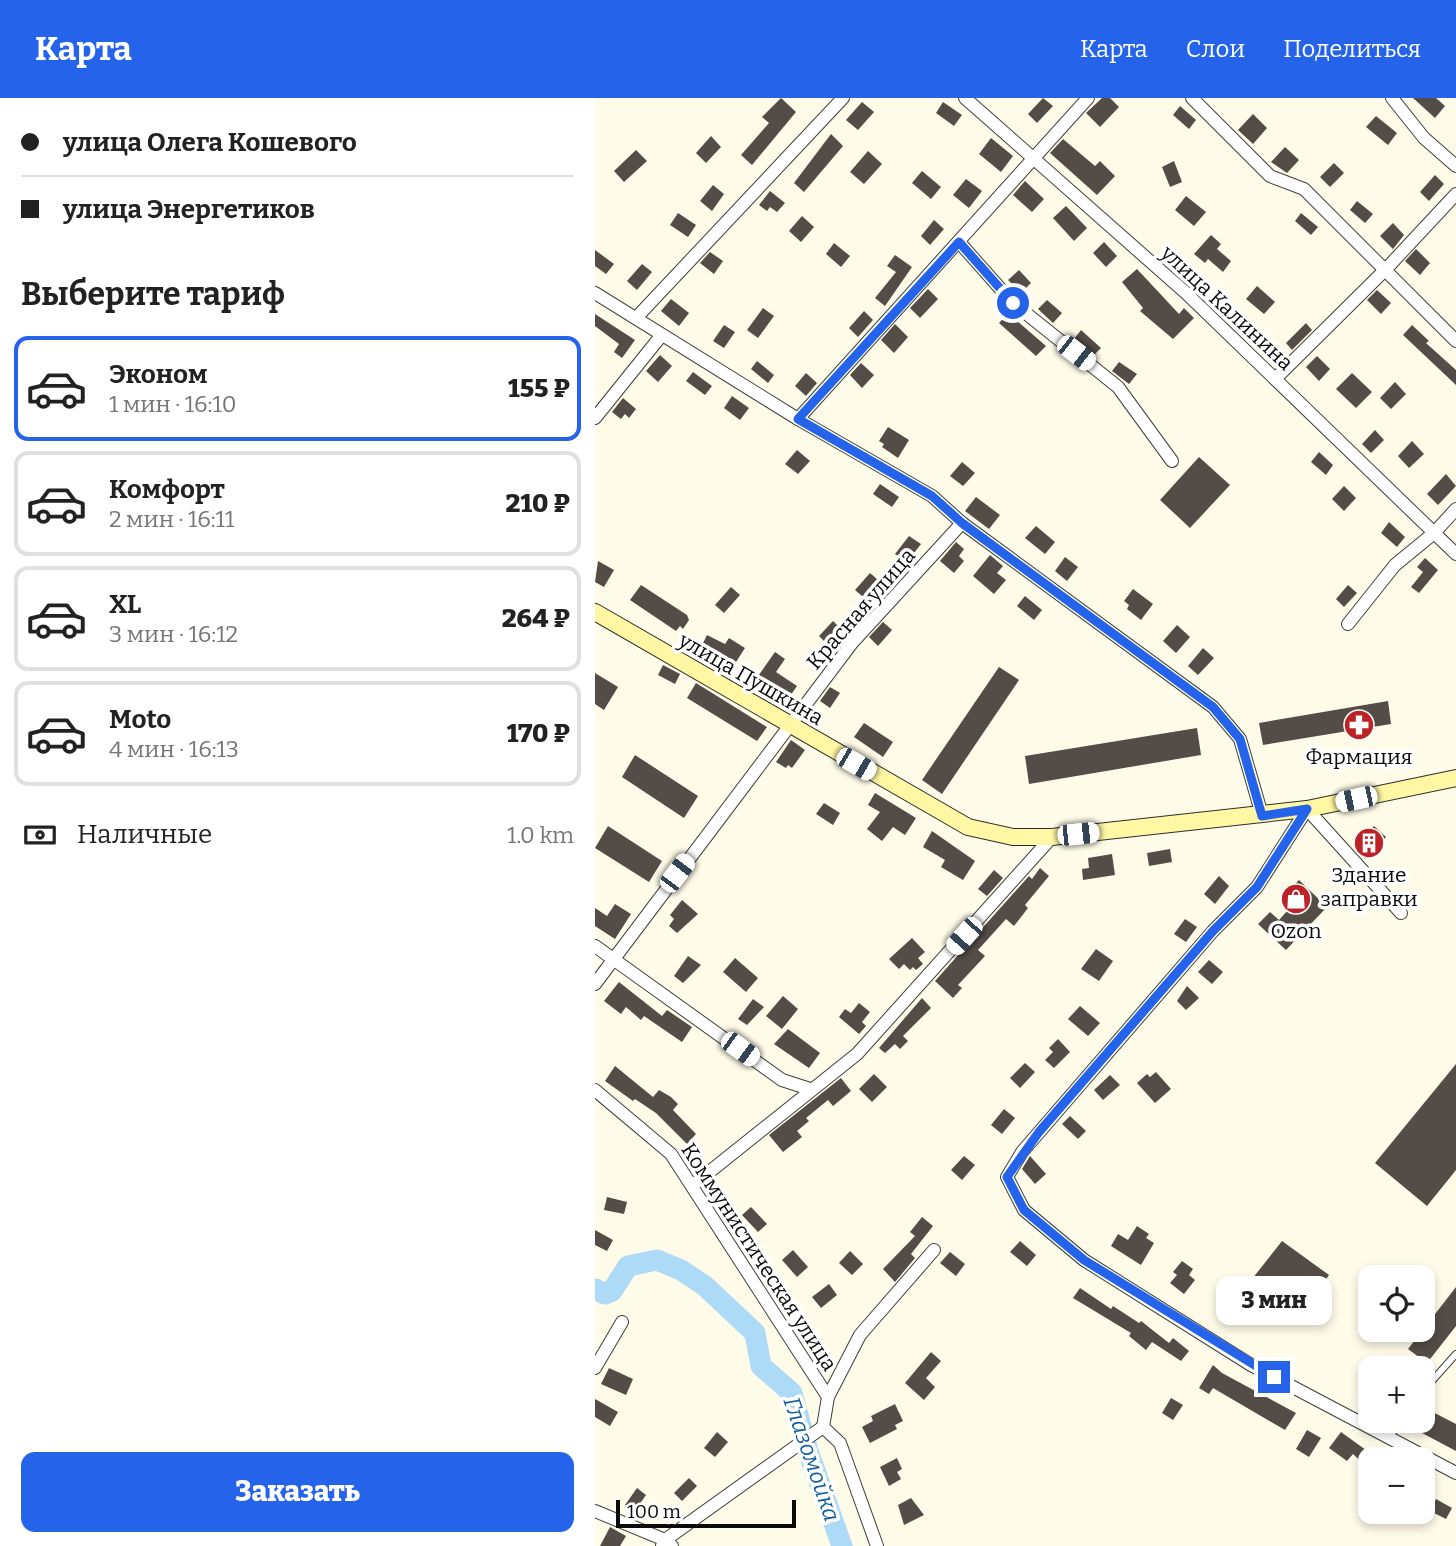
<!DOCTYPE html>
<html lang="ru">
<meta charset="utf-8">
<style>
:root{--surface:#fff;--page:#f2f2f2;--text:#222;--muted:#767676;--line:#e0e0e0;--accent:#2563eb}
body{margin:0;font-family:Bitter,serif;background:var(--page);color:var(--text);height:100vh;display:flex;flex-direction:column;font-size:26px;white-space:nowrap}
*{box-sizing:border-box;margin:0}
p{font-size:23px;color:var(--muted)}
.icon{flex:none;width:38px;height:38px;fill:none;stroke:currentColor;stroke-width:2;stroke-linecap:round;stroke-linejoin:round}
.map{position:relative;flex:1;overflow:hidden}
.details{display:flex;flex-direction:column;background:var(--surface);width:595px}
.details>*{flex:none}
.guide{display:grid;align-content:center;height:154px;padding:0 21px;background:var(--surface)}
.buttons{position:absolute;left:763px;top:1167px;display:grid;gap:14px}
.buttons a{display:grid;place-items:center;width:77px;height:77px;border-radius:14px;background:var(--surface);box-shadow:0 4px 10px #0003;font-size:35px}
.scale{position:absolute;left:21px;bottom:18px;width:180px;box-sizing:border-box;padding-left:7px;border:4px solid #0b0b0b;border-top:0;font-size:19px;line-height:24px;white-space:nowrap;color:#0b0b0b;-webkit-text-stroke:5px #fff;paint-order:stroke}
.end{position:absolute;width:32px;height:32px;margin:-16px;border:9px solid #2563eb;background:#fff;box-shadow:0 0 0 4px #fff}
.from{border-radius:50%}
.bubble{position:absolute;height:49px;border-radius:14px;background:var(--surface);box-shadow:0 4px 10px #0003;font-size:23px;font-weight:800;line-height:49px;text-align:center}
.car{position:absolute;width:21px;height:42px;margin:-21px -10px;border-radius:9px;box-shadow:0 0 5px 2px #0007;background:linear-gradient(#fff 24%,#345 0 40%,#fff 0 76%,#345 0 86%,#fff 0)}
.guide b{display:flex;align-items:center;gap:24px;height:66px;font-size:26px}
.guide b+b{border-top:2px solid var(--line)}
.guide i{width:18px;height:18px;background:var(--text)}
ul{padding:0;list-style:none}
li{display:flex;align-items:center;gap:21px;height:105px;margin:0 14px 10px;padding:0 7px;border:4px solid var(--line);border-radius:14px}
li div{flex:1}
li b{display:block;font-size:26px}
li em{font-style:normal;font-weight:800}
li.on{border-color:var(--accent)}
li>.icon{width:63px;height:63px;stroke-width:1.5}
h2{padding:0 21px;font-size:32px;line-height:84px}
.pay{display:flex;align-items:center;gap:18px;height:77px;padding:0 21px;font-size:26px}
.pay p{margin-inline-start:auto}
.button{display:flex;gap:14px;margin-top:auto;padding:14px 21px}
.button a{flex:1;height:80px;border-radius:14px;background:var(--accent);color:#fff;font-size:28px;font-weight:800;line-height:80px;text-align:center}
header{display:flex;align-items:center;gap:42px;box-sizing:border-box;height:98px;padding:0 35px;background:var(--accent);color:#fff}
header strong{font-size:33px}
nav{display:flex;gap:38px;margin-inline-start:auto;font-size:24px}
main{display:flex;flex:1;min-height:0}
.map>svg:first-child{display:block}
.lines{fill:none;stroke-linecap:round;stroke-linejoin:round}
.river{stroke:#addaf7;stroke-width:21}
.building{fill:#534c47}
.lane-casing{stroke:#3e3e3e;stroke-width:8}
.street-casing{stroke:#3e3e3e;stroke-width:14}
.secondary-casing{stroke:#2d2d2d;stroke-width:18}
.lane{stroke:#fff;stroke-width:6}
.street{stroke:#fff;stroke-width:12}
.secondary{stroke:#fff7a4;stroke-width:16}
.route{stroke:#2563eb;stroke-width:9}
.labels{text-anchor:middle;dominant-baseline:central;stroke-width:7;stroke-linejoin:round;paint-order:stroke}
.street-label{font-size:21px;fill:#0b0b0b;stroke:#fff}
.poi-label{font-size:21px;fill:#0b0b0b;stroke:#fff}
.water-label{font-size:23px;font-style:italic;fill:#145e9d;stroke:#fff}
</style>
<header>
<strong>Карта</strong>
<nav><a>Карта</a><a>Слои</a><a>Поделиться</a></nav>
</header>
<main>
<section class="details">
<div class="guide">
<b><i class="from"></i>улица Олега Кошевого</b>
<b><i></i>улица Энергетиков</b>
</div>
<h2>Выберите тариф</h2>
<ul>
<li class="on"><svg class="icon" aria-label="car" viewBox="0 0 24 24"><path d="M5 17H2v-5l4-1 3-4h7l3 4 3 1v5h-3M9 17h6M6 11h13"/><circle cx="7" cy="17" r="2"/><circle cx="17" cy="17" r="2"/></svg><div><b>Эконом</b><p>1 мин · 16:10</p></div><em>155 ₽</em></li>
<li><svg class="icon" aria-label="car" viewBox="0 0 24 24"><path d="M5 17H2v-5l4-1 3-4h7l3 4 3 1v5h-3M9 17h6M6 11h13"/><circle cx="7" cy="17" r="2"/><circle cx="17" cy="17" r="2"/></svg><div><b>Комфорт</b><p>2 мин · 16:11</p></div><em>210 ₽</em></li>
<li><svg class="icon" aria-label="car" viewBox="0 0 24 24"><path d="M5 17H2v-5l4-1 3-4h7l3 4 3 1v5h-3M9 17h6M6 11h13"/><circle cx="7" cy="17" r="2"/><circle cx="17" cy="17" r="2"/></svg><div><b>XL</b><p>3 мин · 16:12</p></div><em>264 ₽</em></li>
<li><svg class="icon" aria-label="car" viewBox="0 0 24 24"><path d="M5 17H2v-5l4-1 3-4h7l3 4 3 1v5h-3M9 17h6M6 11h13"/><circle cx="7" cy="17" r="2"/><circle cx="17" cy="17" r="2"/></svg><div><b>Moto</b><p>4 мин · 16:13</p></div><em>170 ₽</em></li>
</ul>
<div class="pay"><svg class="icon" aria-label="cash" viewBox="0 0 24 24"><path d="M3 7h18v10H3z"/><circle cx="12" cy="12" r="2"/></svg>Наличные<p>1.0 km</p></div>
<div class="button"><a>Заказать</a></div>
</section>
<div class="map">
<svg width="861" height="1448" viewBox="0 0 861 1448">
<rect width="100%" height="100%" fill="#fffbe9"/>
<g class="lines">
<path class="river" d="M0,1191L10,1196L17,1193L33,1168L62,1162L86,1172L110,1188L160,1235L166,1268L197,1295L213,1353L247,1448"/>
</g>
<g class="building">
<path d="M186,0L201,14L157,67L146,57L174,25L167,19Z"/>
<path d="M448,0L458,8L442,25L433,16Z"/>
<path d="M507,0H515L524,9L505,29L491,15Z"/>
<path d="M818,0H841L850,8L840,20Z"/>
<path d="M267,4L279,14L263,32L251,22Z"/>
<path d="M348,4L367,17L359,28L341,15Z"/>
<path d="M585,8L601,22L594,31L578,17Z"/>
<path d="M658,16L672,30L658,46L643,32Z"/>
<path d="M781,18L802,35L793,47L771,29Z"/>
<path d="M236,36L248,48L209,94L199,85Z"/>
<path d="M116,38L126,49L111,65L101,55Z"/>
<path d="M396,40L418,58L406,74L384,56Z"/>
<path d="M468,41L500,68L505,63L520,78L502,97L455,55Z"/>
<path d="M690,49L704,62L692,75L676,64Z"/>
<path d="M41,52L52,63L29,84L19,73Z"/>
<path d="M273,53L287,66L269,86L255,74Z"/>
<path d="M579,63L587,84L575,89L567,69Z"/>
<path d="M739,65L749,75L735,89L725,79Z"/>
<path d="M327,73L346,89L336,101L317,85Z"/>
<path d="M840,77L849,86L834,103L825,94Z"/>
<path d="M371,81L387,93L374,110L358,97Z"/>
<path d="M430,83L449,101L437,114L418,97Z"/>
<path d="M118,87L129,96L117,113L105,103Z"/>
<path d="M175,93L190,105L182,114L175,109L172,113L164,107Z"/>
<path d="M591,98L611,114L599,128L580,112Z"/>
<path d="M762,103L778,116L770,125L755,112Z"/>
<path d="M471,108L492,130L479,143L458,120Z"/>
<path d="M83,115L101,127L93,139L75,127Z"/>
<path d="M706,115L723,129L716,137L700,123Z"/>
<path d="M207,118L219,129L206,144L194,133Z"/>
<path d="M339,122L349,131L335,147L326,138Z"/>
<path d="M798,125L809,137L798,151L785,138Z"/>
<path d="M616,137L626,146L622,151L636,163L628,174L613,161L610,165L599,156Z"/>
<path d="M509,144L522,158L511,169L498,155Z"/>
<path d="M239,145L255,158L246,169L231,156Z"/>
<path d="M821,151L835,165L825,177L810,163Z"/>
<path d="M0,152L19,166L11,176L0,168Z"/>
<path d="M115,154L128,163L119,176L105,165Z"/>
<path d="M300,157L317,169L290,208L280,200L301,174L292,168Z"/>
<path d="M47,166L57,174L42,192L32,183Z"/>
<path d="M542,171L584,216L589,210L599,220L578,241L545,213L548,210L527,184Z"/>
<path d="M424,172L436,185L426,195L413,182Z"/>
<path d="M662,188L680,204L669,216L651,201Z"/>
<path d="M333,191L343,201L325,220L315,210Z"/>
<path d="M782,192L796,205L786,216L772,202Z"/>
<path d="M76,201L94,215L84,228L66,213Z"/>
<path d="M452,202L467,215L458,225L443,211Z"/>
<path d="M168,210L179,218L163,240L152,232Z"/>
<path d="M269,213L278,222L263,239L254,230Z"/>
<path d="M413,215L451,248L441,258L404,225Z"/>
<path d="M0,216L40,242L27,260L19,254L24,246L0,228Z"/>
<path d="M711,225L717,232L697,252L691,245Z"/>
<path d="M300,226L313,239L299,255L286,242Z"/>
<path d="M129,227L140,234L129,250L118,243Z"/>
<path d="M817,227L834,243L831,245L861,272V287L808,237Z"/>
<path d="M486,232L506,250L498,258L479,241Z"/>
<path d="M65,257L77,268L63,284L51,273Z"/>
<path d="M722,258L735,271L724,283L711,269Z"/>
<path d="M162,263L179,277L173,285L156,271Z"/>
<path d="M524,264L542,276L534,286L517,273Z"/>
<path d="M266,265L279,277L267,290L255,277Z"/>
<path d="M98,274L117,288L110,297L91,283Z"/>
<path d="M211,275L222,285L211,298L200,288Z"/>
<path d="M757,275L777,294L761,310L741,291Z"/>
<path d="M800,284L811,296L796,311L785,300Z"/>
<path d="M137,298L154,310L145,322L129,310Z"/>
<path d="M28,300L41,311L34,320L30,316L26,321L17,314Z"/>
<path d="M293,329L314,342L303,360L287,349L289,346L284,343Z"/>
<path d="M780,332L789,342L776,355L767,346Z"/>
<path d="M817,343L829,356L814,370L803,358Z"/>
<path d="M202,352L215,363L203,376L190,366Z"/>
<path d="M724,354L738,367L731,377L716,364Z"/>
<path d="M604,359L635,387L595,430L565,402Z"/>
<path d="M367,364L380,375L368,388L355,378Z"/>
<path d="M851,376L861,388L843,407L832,396Z"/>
<path d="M285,386L304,399L297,409L278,396Z"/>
<path d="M749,388L761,400L749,413L737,401Z"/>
<path d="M381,399L405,417L394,431L370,413Z"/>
<path d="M794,424L810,439L802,449L786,435Z"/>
<path d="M441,428L460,444L450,456L430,440Z"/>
<path d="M314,438L326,446L312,464L300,456Z"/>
<path d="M361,444L369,451L364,458L369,463L359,475L345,463Z"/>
<path d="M395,457L408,468L402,475L411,482L399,496L378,478Z"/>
<path d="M470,459L483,469L472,483L460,473Z"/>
<path d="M830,460L843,472L824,495L816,489L828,474L822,469Z"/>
<path d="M3,463L19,472L9,489L0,484Z"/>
<path d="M275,475L290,488L275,505L260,492Z"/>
<path d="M46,487L92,517L94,522L88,531L85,528L81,533L35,502Z"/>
<path d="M753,487L762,495L749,509L741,501Z"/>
<path d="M136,489L145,497L129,515L120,507Z"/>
<path d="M538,491L558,506L546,522L532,511L534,507L529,503Z"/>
<path d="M430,498L447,512L439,522L422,508Z"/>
<path d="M238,523L249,534L235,549L224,538Z"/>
<path d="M288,524L297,532L283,548L274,539Z"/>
<path d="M582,527L595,539L581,555L568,543Z"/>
<path d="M112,537L130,546L134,540L150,550L141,564L135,561L133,565L106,549Z"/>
<path d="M608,550L619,560L603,577L593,568Z"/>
<path d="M180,554L190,561L181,574L202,588L193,601L161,581Z"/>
<path d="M68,567L85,576L80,586L63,577Z"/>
<path d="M404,569L424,582L347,696L327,682Z"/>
<path d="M0,575L23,589L9,612L0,606Z"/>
<path d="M101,585L172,629L162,643L92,600Z"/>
<path d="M235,589L245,595L235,610L225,603Z"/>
<path d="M793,603L796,626L668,647L664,625Z"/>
<path d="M269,625L298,644L288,659L259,639Z"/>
<path d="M602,630L606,657L434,686L430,658Z"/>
<path d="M196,642L210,652L197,670L193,667L191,670L181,664Z"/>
<path d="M40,657L103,698L89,720L27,679Z"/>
<path d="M280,695L321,720L310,737L298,729L287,743L272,731L285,714L273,707Z"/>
<path d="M229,705L245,715L238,727L221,716Z"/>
<path d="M13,728L67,763L54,784L0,750Z"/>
<path d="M779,728L791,739L770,761L759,750Z"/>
<path d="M337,733L380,763L368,782L346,769L350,762L328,749Z"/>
<path d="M575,751L577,764L554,768L552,755Z"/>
<path d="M517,756L520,777L488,782L487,771L494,770L493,760Z"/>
<path d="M445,770L454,778L430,807L433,810L419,828L411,821L383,852L390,858L363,887L367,890L358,900L340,883L434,778L437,781Z"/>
<path d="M399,772L408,780L392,798L383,791Z"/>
<path d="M624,778L634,788L620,806L609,796Z"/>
<path d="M704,782L732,809L691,852L663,826L675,814L684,822L701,803L693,794Z"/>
<path d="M87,802L103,816L82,835L74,828L79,821L75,817Z"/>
<path d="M20,806L36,816L20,841L0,828V810L12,818Z"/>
<path d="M590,821L602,829L591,844L579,836Z"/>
<path d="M317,840L330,854L323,860L328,866L321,872L318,869L315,872L309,866L304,871L294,861Z"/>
<path d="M501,851L518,863L504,883L486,871Z"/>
<path d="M93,858L106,867L88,885L79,878Z"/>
<path d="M140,860L163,880L151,894L128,874Z"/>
<path d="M614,862L628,874L617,886L603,874Z"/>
<path d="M24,884L67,918L72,912L97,929L87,944L49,918L46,922L31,909L26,916L9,903Z"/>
<path d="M592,888L604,900L591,912L582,903Z"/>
<path d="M188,898L203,911L187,931L171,918Z"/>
<path d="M327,900L336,910L308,938L313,943L305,951L300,946L290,955L284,950Z"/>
<path d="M158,901L169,909L152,927L143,921Z"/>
<path d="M264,905L275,914L267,924L271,928L264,936L244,919L250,911L256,915Z"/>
<path d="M485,908L505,925L493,938L473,921Z"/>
<path d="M193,931L225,955L214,970L179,946Z"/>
<path d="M463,941L475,954L459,970L450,962L458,954L454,950Z"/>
<path d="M430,965L440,974L425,990L415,980Z"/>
<path d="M861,966V1072L832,1108L780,1065Z"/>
<path d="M20,968L58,999L64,992L76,999L83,1006L78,1012L101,1036L92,1046L61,1015L40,1001L38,1003L10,983Z"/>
<path d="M561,974L576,991L560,1005L542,985L552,976L555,979Z"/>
<path d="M279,976L292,989L277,1004L264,991Z"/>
<path d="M515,977L525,987L508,1002L499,992Z"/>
<path d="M246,980L256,993L238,1008L233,1002L211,1020L214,1023L202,1033L207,1039L188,1054L174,1037Z"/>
<path d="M409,1011L420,1020L407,1036L396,1027Z"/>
<path d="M475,1018L491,1033L483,1041L467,1026Z"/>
<path d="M369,1058L380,1067L367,1082L356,1072Z"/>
<path d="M435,1058L451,1076L440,1086L427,1071Z"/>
<path d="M12,1099L32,1104L29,1116L9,1112Z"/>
<path d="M156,1109L172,1126L163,1134L147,1117Z"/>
<path d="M327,1119L338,1128L316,1156L320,1160L300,1184L288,1171L320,1138L315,1134Z"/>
<path d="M542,1128L554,1136L551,1140L559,1145L546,1167L516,1148L523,1136L533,1142Z"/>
<path d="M0,1132L18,1142L12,1153L0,1147Z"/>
<path d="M425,1143L441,1157L432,1168L415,1154Z"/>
<path d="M687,1143L734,1177L699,1227L650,1190Z"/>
<path d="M198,1152L213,1169L202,1179L187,1162Z"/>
<path d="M255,1153L268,1166L257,1177L244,1165Z"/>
<path d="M355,1154L370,1166L361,1178L345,1165Z"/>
<path d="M587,1163L598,1171L594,1177L600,1182L589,1196L575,1185L582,1177L578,1174Z"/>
<path d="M234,1186L242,1197L226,1210L217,1199Z"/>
<path d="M861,1189V1228L832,1265L813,1251Z"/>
<path d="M485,1190L516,1211L518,1208L544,1225L546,1223L574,1245L578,1240L594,1253L586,1263L557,1244L551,1252L534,1238L536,1235L478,1200Z"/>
<path d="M336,1254L346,1263L331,1280L340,1289L329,1302L310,1285Z"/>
<path d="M618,1267L627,1275L701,1315L690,1332L618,1290L614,1296L604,1290Z"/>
<path d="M14,1270L38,1281L31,1297L6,1286Z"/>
<path d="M576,1300L588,1307L578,1322L567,1315Z"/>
<path d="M0,1301L23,1314L15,1328L0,1319Z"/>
<path d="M300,1306L308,1323L300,1327L302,1331L275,1345L267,1329L278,1323L276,1318Z"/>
<path d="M828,1309L861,1326V1353L810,1326L811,1323H828Z"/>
<path d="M712,1332L726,1340L714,1359L701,1351Z"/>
<path d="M122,1334L133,1344L120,1359L109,1350Z"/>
<path d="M746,1334L775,1355V1372L758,1356L752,1363L734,1350Z"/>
<path d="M302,1360L307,1371L302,1374L306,1381L294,1388L285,1369Z"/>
<path d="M94,1380L102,1388L87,1403L79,1395Z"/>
<path d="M42,1390L51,1397L39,1414L30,1407Z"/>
<path d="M316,1400L329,1417L309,1427L303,1407Z"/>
<path d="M841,1401L857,1410L851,1421L835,1413Z"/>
<path d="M15,1429L31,1438L25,1448H5Z"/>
</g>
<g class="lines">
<g class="lane-casing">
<g id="lane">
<path d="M828,1293L861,1256"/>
<path d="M794,1340L805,1323"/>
</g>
</g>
<g class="street-casing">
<g id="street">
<path d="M370,0L591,195L861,456"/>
<path d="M597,0L675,78L709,91L861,243"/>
<path d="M797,0L829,40L861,68"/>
<path d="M364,144L418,205L523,289L577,363"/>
<path d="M0,195L203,321L337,398L367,425L618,609L645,641L667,717"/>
<path d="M41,220L248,0"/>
<path d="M680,281L792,170L861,96"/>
<path d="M0,320L66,238"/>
<path d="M203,321L493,0"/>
<path d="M753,526L800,467L839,435L861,411"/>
<path d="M806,815L712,711L662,789L618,833L427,1054L412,1079L429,1112L489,1162L656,1267L861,1375"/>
<path d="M0,848L187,982L215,991"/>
<path d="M0,886L257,545L367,425"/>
<path d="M0,992L76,1056L233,1299L228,1329L245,1345L282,1448"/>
<path d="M98,1087L262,956L457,739"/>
<path d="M0,1270L27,1224"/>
<path d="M233,1299L265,1237L339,1152"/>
<path d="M0,1413L70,1442L77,1448"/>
<path d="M67,1448L70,1442L228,1329"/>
</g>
</g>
<g class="secondary-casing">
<path id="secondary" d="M0,514L373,729L418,739H457L712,711L861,680"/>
</g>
<use href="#lane" class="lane"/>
<use href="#street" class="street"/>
<use href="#secondary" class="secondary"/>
</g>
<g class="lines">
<path class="route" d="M418,205L364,144L203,321L337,398L367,425L618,609L645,641L667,718L712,711L662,789L618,833L444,1034L412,1079L429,1112L489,1162L679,1279"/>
</g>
<defs>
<g id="pharmacy-disc" transform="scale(1.575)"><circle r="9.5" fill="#bc2226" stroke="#fff"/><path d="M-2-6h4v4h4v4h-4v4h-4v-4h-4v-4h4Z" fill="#fff"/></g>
<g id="building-disc" transform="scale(1.575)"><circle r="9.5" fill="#bc2226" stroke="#fff"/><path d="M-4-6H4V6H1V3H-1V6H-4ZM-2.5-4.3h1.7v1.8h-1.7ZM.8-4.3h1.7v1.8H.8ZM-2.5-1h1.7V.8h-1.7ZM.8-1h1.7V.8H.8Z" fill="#fff"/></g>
<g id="shop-disc" transform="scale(1.575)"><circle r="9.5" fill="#bc2226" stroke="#fff"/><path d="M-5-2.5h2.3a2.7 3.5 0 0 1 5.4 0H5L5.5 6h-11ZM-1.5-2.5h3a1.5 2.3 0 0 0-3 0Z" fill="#fff"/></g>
</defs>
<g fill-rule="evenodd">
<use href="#pharmacy-disc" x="764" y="627"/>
<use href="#building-disc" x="774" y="745"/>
<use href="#shop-disc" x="701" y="801"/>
</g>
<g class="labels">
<g class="street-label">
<text transform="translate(632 210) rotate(43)">улица Калинина</text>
<text transform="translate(266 511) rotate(-49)">Красная улица</text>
<text transform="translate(156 581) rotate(30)">улица Пушкина</text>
<text transform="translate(164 1159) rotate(57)">Коммунистическая улица</text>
</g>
<g class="poi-label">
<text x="764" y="659">Фармация</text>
<text x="774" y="777">Здание<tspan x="774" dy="24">заправки</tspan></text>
<text x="701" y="833">Ozon</text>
</g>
<g class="water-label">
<text transform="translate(217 1361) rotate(71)">Глазомойка</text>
</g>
</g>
</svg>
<div class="buttons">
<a><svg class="icon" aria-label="locate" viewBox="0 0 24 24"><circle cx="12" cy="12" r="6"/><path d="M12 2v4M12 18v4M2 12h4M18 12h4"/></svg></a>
<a>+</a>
<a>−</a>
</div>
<div class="scale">100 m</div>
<i class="end from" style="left:418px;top:205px"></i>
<i class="end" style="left:679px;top:1279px"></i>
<div class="bubble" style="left:621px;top:1178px;width:116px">3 мин</div>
<i class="car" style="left:481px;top:255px;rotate:128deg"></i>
<i class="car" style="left:261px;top:666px;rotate:120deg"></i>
<i class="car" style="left:761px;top:701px;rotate:258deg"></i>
<i class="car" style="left:483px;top:736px;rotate:84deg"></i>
<i class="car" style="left:82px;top:775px;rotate:37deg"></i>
<i class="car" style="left:369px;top:838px;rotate:222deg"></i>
<i class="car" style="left:145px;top:951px;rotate:126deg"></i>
</div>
</main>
